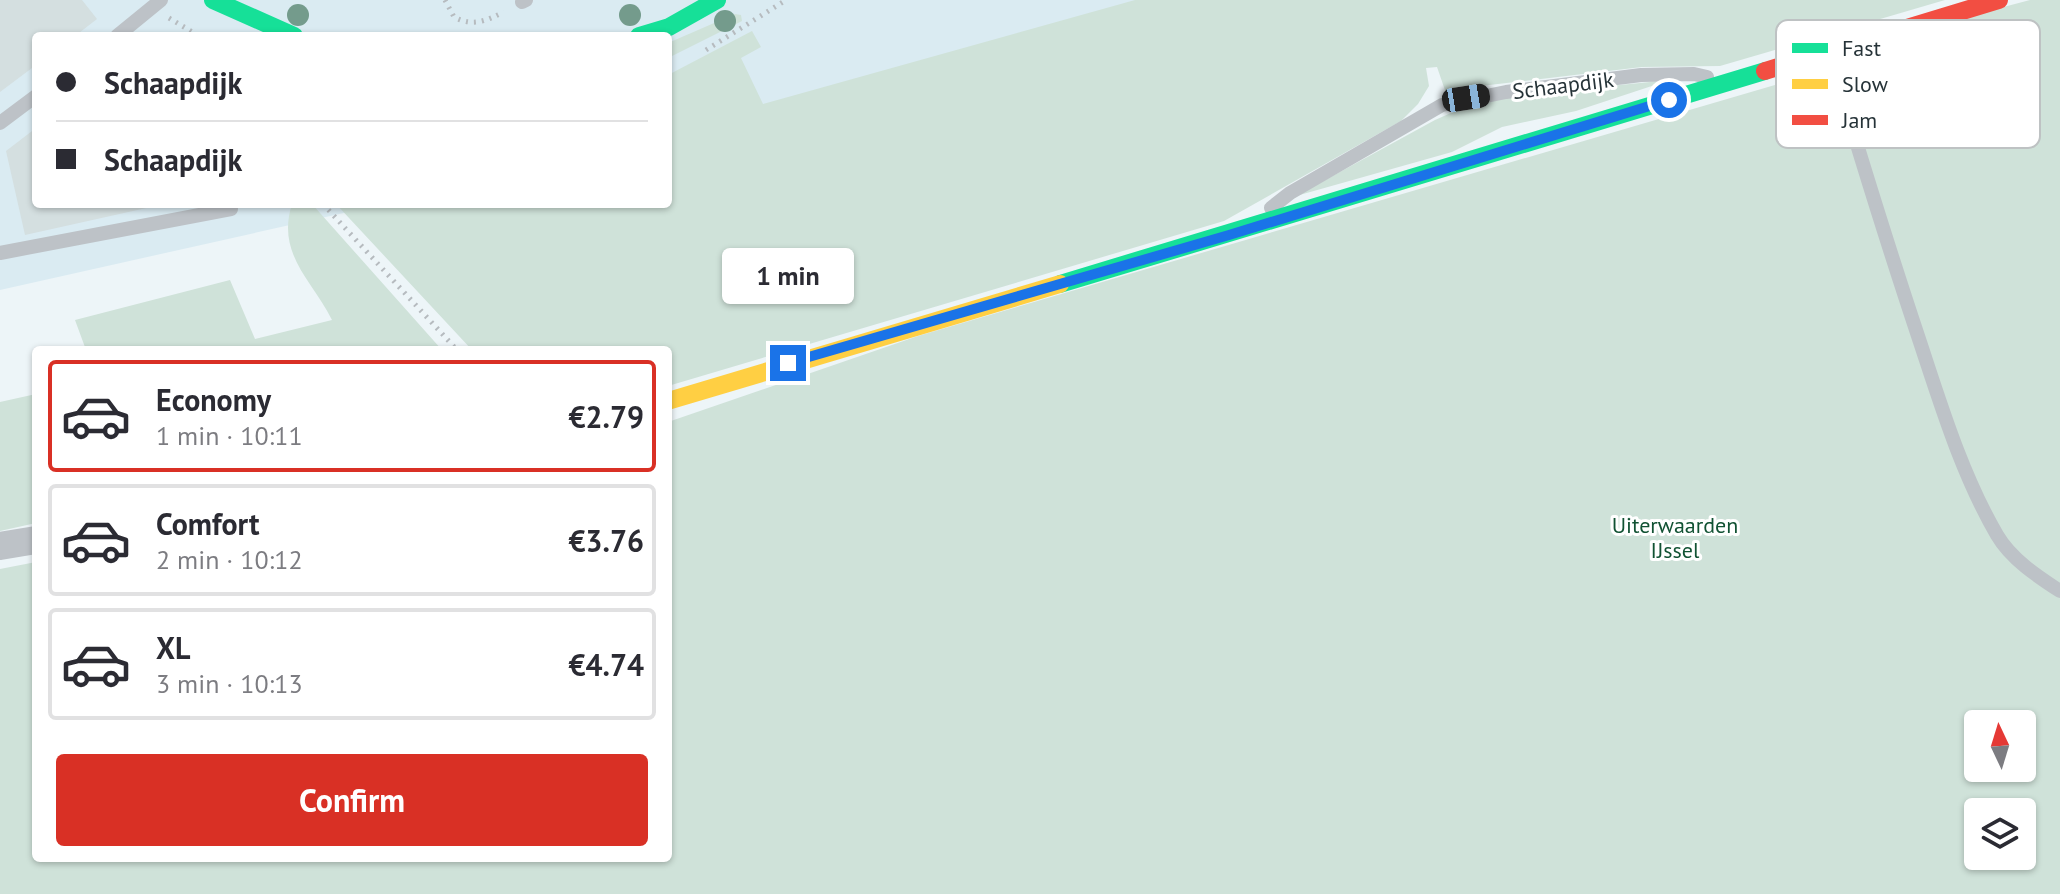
<!DOCTYPE html>
<meta charset="utf-8">
<style>
:root{--surface:#fff;--page:#f7f7f7;--text:#2b2b33;--muted:#7c7c81;--line:#e1e1e2;--accent:#d93025}
body{margin:0;font-family:"PT Sans",sans-serif;background:var(--page);color:var(--text);height:100vh;display:flex;flex-direction:column;font-size:30px;white-space:nowrap}
*{box-sizing:border-box;margin:0}
p{font-size:26px;color:var(--muted)}
.icon{flex:none;width:44px;height:44px;fill:none;stroke:currentColor;stroke-width:2;stroke-linecap:round;stroke-linejoin:round}
.map{position:relative;flex:1;overflow:hidden}
.sheet{position:absolute;left:32px;top:346px;width:640px;height:516px;display:flex;flex-direction:column;background:var(--surface);border-radius:8px;box-shadow:0 2px 6px #0004}
.sheet>*{flex:none}
.guide{position:absolute;left:32px;top:32px;width:640px;height:176px;border-radius:8px;box-shadow:0 2px 6px #0004;display:grid;align-content:center;height:176px;padding:0 24px;background:var(--surface)}
.needle{width:52px;rotate:356deg}
.buttons{position:absolute;left:1964px;top:710px;display:grid;gap:16px}
.buttons a{display:grid;place-items:center;width:72px;height:72px;border-radius:8px;background:var(--surface);box-shadow:0 2px 6px #0004;font-size:40px}
.end{position:absolute;width:36px;height:36px;margin:-18px;border:10px solid #1a73e8;background:#fff;box-shadow:0 0 0 4px #fff}
.from{border-radius:50%}
.bubble{position:absolute;height:56px;border-radius:8px;background:var(--surface);box-shadow:0 2px 6px #0004;font-size:26px;font-weight:700;line-height:56px;text-align:center}
.car{position:absolute;width:24px;height:48px;margin:-24px -12px;border-radius:10px;box-shadow:0 0 6px 2px #0007;background:linear-gradient(#222 24%,#8ab4d8 0 40%,#222 0 76%,#8ab4d8 0 86%,#222 0)}
.guide b{display:flex;align-items:center;gap:28px;height:76px;font-size:30px}
.guide b+b{border-top:2px solid var(--line)}
.guide i{width:20px;height:20px;background:var(--text)}
ul{padding:14px 0 0;list-style:none}
li{display:flex;align-items:center;gap:24px;height:112px;margin:0 16px 12px;padding:0 8px;border:4px solid var(--line);border-radius:8px}
li div{flex:1}
li b{display:block;font-size:30px}
li em{font-style:normal;font-weight:700}
li.active{border-color:var(--accent)}
li>.icon{width:72px;height:72px;stroke-width:1.5}
.button{display:flex;gap:16px;margin-top:auto;padding:16px 24px}
.button a{flex:1;height:92px;border-radius:8px;background:var(--accent);color:#fff;font-size:32px;font-weight:700;line-height:92px;text-align:center}
.map>svg:first-child{display:block}
.built{fill:#daebf2}
.green{fill:#cfe2d9;fill-rule:evenodd}
.building{fill:#d4dfe0}
.lines{fill:none;stroke-linecap:round;stroke-linejoin:round}
.path{stroke:#b6bbbf;stroke-width:5;stroke-dasharray:2 6;stroke-linecap:butt}
.lane{stroke:#bdc2c7;stroke-width:14}
.street{stroke:#bdc2c7;stroke-width:28}
.fast{stroke:#16e098;stroke-width:18}
.slow{stroke:#ffcf43;stroke-width:18}
.jam{stroke:#f24e42;stroke-width:18}
.tree{fill:#749b8c}
.route{stroke:#1a73e8;stroke-width:10}
.labels{text-anchor:middle;dominant-baseline:central;stroke-width:6;stroke-linejoin:round;paint-order:stroke}
.street-label{font-size:22px;fill:#263338;stroke:#fff}
.park-label{font-size:22px;fill:#115233;stroke:#fff}
.key{fill:#fff;stroke:#bec2c3;stroke-width:2}
.key-label{font-size:22px;fill:#263338}
</style>
<div class="map">
<svg width="2060" height="894" viewBox="0 0 2060 894">
<rect width="100%" height="100%" fill="#edf5f8"/>
<path class="built" d="M0,0H1293L668,140V36H36V204H384L0,290Z"/>
<g class="green">
<path d="M1135,0H1945L1720,66L1642,67L1472,87L1446,93L1437,67L1426,68L1429,86L1418,104L1401,121L1224,221L668,386V350H472L336,204H668V75L752,31L761,47L741,58L763,104Z"/>
<path d="M2030,0H2060V894H0V569L36,562V858H668V422L918,336L1812,74L1836,143L1870,127L1851,69L1856,59L1947,22ZM1978,724H2022V768H1978ZM1978,812H2022V856H1978Z"/>
<path d="M735,14L741,15L742,21L668,58V43Z"/>
<path d="M1670,80L1576,111L1502,127L1452,152L1296,196L1435,120L1469,105L1530,94Z"/>
<path d="M292,204H312L442,350H86L75,320L230,280L255,339L332,320C312,280 276,254 292,204Z"/>
<path d="M36,394V523L0,531V402Z"/>
</g>
<g class="building">
<path d="M0,0H82L97,19L75,36H36V65L0,92Z"/>
<path d="M36,128V204L160,205L25,235L6,151Z"/>
</g>
<g class="lines">
<g class="path">
<path d="M445,0L454,17C473,27 485,21 504,12"/>
<path d="M169,18L199,36"/>
<path d="M706,50L786,0"/>
<path d="M323,204L457,350"/>
</g>
<g class="lane">
<path d="M522,2L526,0"/>
<path d="M117,36L161,0"/>
<path d="M1830,55C1858,149 1887,243 1918,336C1940,402 1961,473 1997,535C2011,559 2037,576 2060,591"/>
<path d="M0,123L36,96"/>
<path d="M1271,208L1290,193L1442,105L1506,92L1641,75L1694,74L1707,77"/>
<path d="M0,253L231,209"/>
</g>
<path class="street" d="M0,546L36,540"/>
<g class="fast">
<path d="M213,0L294,36"/>
<path d="M639,36L669,27L717,0"/>
<path d="M1060,284L1765,71"/>
</g>
<path class="slow" d="M668,401L1060,284"/>
<path class="jam" d="M1765,71L1999,0"/>
</g>
<g class="tree">
<circle cx="298" cy="15" r="11"/>
<circle cx="630" cy="15" r="11"/>
<circle cx="725" cy="21" r="11"/>
</g>
<g class="lines">
<path class="route" d="M788,363L1229,235L1669,100"/>
</g>
<g class="labels">
<g class="street-label">
<text transform="translate(1563 85) rotate(-7)">Schaapdijk</text>
</g>
<g class="park-label">
<text x="1675" y="525">Uiterwaarden<tspan x="1675" dy="25">IJssel</tspan></text>
</g>
</g>
<rect x="1776" y="20" width="264" height="128" rx="12" class="key"/>
<rect x="1792" y="43" width="36" height="10" fill="#16e098"/>
<rect x="1792" y="79" width="36" height="10" fill="#ffcf43"/>
<rect x="1792" y="115" width="36" height="10" fill="#f24e42"/>
<g class="key-label">
<text x="1842" y="56">Fast</text>
<text x="1842" y="92">Slow</text>
<text x="1842" y="128">Jam</text>
</g>
</svg>
<div class="buttons">
<a><svg class="needle" viewBox="-14 -14 28 28"><path d="M0-13l5 13h-10z" fill="#e53935"/><path d="M0 13l5-13h-10z" fill="#7c7c81"/></svg></a>
<a><svg class="icon" aria-label="layers" viewBox="0 0 24 24"><path d="M12 4l9 5-9 5-9-5zM3 14l9 5 9-5"/></svg></a>
</div>
<i class="end from" style="left:1669px;top:100px"></i>
<i class="end" style="left:788px;top:363px"></i>
<div class="bubble" style="left:722px;top:248px;width:132px">1 min</div>
<i class="car" style="left:1466px;top:98px;rotate:81deg"></i>
<div class="guide">
<b><i class="from"></i>Schaapdijk</b>
<b><i></i>Schaapdijk</b>
</div>
<section class="sheet">
<ul>
<li class="active"><svg class="icon" aria-label="car" viewBox="0 0 24 24"><path d="M5 17H2v-5l4-1 3-4h7l3 4 3 1v5h-3M9 17h6M6 11h13"/><circle cx="7" cy="17" r="2"/><circle cx="17" cy="17" r="2"/></svg><div><b>Economy</b><p>1 min · 10:11</p></div><em>€2.79</em></li>
<li><svg class="icon" aria-label="car" viewBox="0 0 24 24"><path d="M5 17H2v-5l4-1 3-4h7l3 4 3 1v5h-3M9 17h6M6 11h13"/><circle cx="7" cy="17" r="2"/><circle cx="17" cy="17" r="2"/></svg><div><b>Comfort</b><p>2 min · 10:12</p></div><em>€3.76</em></li>
<li><svg class="icon" aria-label="car" viewBox="0 0 24 24"><path d="M5 17H2v-5l4-1 3-4h7l3 4 3 1v5h-3M9 17h6M6 11h13"/><circle cx="7" cy="17" r="2"/><circle cx="17" cy="17" r="2"/></svg><div><b>XL</b><p>3 min · 10:13</p></div><em>€4.74</em></li>
</ul>
<div class="button"><a>Confirm</a></div>
</section>
</div>
